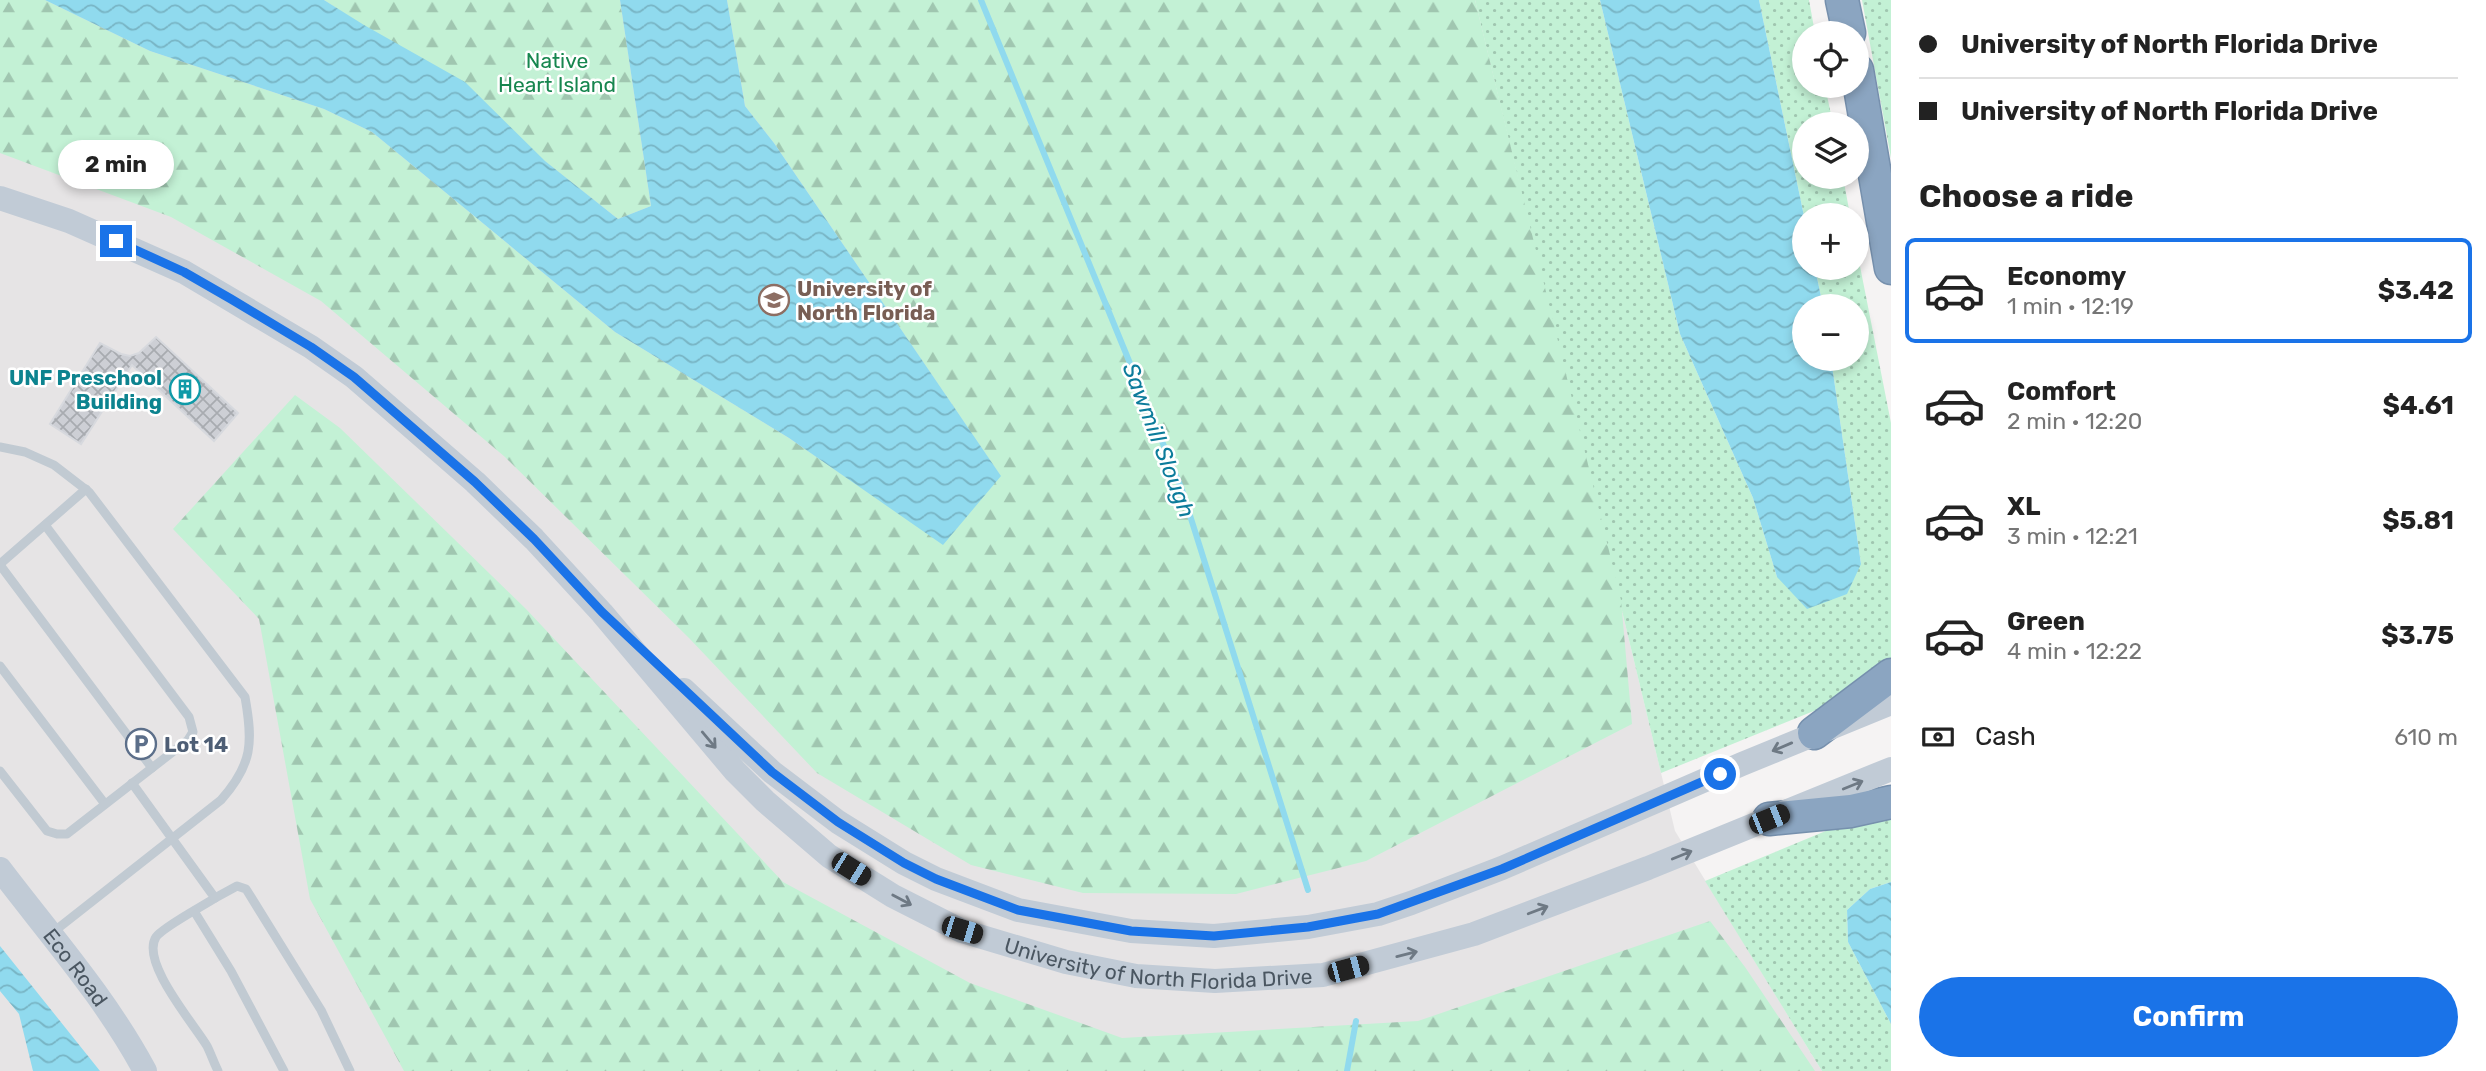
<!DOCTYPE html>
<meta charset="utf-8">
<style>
:root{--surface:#fff;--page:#f6f6f6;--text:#222;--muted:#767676;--line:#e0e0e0;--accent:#1a73e8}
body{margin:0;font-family:Rubik,sans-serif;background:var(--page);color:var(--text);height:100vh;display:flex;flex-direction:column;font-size:26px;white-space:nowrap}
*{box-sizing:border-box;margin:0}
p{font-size:23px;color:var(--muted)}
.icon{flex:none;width:38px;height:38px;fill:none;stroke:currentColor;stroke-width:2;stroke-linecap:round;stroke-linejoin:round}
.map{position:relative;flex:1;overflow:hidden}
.panel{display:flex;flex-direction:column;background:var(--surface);width:595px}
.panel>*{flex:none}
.guide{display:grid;align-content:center;height:154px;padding:0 28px;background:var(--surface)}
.buttons{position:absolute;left:1792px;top:21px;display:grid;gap:14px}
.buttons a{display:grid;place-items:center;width:77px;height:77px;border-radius:50%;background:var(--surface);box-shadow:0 4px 10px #0003;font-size:35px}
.end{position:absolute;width:32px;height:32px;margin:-16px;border:9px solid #1a73e8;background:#fff;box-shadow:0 0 0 4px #fff}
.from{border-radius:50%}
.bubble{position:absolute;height:49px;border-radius:24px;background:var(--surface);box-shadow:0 4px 10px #0003;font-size:23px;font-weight:700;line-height:49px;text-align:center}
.car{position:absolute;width:21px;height:42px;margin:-21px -10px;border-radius:9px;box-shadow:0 0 5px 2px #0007;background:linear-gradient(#222 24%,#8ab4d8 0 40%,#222 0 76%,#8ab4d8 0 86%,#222 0)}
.guide b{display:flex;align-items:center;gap:24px;height:66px;font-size:26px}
.guide b+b{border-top:2px solid var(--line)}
.guide i{width:18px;height:18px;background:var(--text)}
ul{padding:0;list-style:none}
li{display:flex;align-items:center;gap:21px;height:105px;margin:0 14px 10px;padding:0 14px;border:4px solid transparent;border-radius:10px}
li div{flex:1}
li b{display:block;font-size:26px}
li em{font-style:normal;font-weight:700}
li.selected{border-color:var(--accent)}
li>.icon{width:63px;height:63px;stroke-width:1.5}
h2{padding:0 28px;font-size:32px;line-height:84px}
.pay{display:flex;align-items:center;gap:18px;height:77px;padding:0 28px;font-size:26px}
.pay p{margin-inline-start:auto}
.primary-button{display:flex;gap:14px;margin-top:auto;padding:14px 28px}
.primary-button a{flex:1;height:80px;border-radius:42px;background:var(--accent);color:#fff;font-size:28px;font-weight:700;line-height:80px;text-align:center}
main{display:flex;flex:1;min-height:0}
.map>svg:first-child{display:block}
.education{fill:#e6e4e5}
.grass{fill:url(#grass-dots)}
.forest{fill:url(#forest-firs)}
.water{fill:url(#water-waves)}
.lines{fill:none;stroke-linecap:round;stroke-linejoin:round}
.stream{stroke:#90daee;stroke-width:6}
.building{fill:url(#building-cross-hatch);stroke:#d7d9de;stroke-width:2}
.highway-casing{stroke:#7690ad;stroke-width:35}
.lane{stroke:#c1cad2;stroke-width:9}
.secondary{stroke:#c1cbd6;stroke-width:24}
.highway{stroke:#8ba5c1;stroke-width:32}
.oneway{stroke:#6e7984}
.route{stroke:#1a73e8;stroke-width:9}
.labels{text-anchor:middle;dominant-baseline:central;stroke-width:5;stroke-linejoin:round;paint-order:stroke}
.park-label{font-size:21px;fill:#17864f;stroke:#fff}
.education-label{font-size:21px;font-weight:bold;fill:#785e54;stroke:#fff;text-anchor:start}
.culture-label{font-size:21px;font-weight:bold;fill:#0d838f;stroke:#fff;text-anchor:end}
.service-label{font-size:21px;font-weight:bold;fill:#4e5e75;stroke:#fff;text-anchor:start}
.street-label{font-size:21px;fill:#4a5661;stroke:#fff}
.water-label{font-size:23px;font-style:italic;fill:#0c7c9b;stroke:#fff}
</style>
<main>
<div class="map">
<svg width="1891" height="1071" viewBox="0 0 1891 1071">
<defs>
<pattern id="grass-dots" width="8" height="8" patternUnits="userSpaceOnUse" patternTransform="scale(1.75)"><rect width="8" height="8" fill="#c3f1d5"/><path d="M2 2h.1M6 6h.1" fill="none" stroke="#a0c6b0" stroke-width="1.8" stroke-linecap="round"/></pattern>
<pattern id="forest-firs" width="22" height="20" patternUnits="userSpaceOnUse" patternTransform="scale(1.75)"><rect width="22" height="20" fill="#c3f1d5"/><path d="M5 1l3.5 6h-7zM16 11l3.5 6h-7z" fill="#a0c6b0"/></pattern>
<pattern id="water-waves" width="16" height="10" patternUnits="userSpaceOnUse" patternTransform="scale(1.75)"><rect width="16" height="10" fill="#90daee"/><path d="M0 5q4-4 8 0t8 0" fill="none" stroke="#78b4c4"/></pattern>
<pattern id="building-cross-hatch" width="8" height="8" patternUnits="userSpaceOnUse" patternTransform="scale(1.75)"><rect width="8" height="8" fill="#cdcfd5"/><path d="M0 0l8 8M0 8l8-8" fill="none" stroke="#a8abb0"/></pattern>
</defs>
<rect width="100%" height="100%" fill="#f5f3f3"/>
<path class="education" d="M0,0H1475L1675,831L1822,1071H0Z"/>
<g class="grass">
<path d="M1475,0H1600L1680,334L1753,498L1777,577L1861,564L1831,359H1857V306H1823L1815,268H1857V251L1891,423V666L1846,698L1661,773Z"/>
<path d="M1759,0H1809L1815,33H1804V86H1825L1833,124H1804V177H1843L1850,215L1804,216Z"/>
<path d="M1862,0H1891V158Z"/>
<path d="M1891,809V882L1870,889L1847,910L1848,942L1891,1024V1071H1822L1705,881L1862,816Z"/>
</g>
<g class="forest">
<path d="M0,0H45L150,51L324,109L372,132L615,332L789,438L943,544L1000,475L774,143L745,106L727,0H1475L1621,600L1632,724L1366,861L1236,894L1083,893L971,865L817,773L689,638L505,457L321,301L171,217L0,153Z"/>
<path d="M324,0H620L651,206L618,219C523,144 426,65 324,0Z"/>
<path d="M295,395L340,428L526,609L783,882L970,983L1122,1038L1418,1021L1710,921L1745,967L1815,1071H404L310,899L259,619L173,529Z"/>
</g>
<g class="water">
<path d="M45,0H324L364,25L465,82L545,161L618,219L651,206L620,0H727L745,106L774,143L1001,476L943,545L789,438L615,332L372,132L324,109L150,51Z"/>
<path d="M1600,0H1759L1804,216V268H1815L1823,306H1804V359H1831L1861,564L1847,594L1807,609L1777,577L1753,498L1680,334Z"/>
<path d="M1891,882V1024L1848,942L1847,910L1870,889Z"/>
<path d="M0,946L100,1071H33L19,1014L0,991Z"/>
</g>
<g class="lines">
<g class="stream">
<path d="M981,0L1182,490L1308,890"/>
<path d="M1347,1071L1356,1021"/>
</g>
</g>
<path class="building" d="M156,337L238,413L214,441L132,365L81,444L50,424L100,343L121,354L130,356L139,353Z"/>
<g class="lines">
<g class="highway-casing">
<g id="highway">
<path d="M1842,0L1849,33"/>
<path d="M1857,70L1891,268"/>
<path d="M1814,733L1891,675"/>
<path d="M1769,819L1851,811L1891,802"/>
</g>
</g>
<g class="lane">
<path d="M0,447L25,452L54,465L89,492L245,697C253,742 253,764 221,800L52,933"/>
<path d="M0,564L86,489"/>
<path d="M0,565L152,768"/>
<path d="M0,666L105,804"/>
<path d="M0,771L47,831L57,834H67L188,740L193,732L189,717L45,525"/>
<path d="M132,783L215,898C203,906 163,927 156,937C140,962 194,1024 207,1046C211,1054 214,1063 218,1071"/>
<path d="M215,898L237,886L246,889L321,1010L350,1071"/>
<path d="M194,911L231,971L284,1071"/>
</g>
<g class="secondary">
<path id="s1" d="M0,198L69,221L184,272L311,347L354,377L475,482L534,539L602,613L735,771L765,801L829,856L893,896L962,931L1066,962L1136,976L1215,981L1323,975L1474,934L1648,868L1891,769"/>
<path d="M684,690L772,772L838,822L904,863L936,879L1018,910L1131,931L1214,936L1308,927L1378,914L1411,903L1502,868L1742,764L1891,703"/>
<path id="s2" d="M0,869C50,935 106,998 145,1071"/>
</g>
<use href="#highway" class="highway"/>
</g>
<defs><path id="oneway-shaft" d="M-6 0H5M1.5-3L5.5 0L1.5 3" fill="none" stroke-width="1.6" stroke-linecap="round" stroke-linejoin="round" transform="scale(1.75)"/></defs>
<g class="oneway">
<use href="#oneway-shaft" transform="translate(709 740) rotate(50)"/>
<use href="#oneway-shaft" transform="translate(1782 747) rotate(157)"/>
<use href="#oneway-shaft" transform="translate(1853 785) rotate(-22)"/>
<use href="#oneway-shaft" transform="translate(1682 855) rotate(-22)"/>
<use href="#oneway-shaft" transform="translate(902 900) rotate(28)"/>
<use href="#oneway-shaft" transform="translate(1538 910) rotate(-21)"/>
<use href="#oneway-shaft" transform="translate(1407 954) rotate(-14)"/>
</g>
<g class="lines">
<path class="route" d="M116,241L184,272L231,299L311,347L354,377L475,482L534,539L602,612L772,772L838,822L904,863L936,879L1018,910L1131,931L1214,936L1308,927L1378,914L1502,869L1720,774"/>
</g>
<defs>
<g id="university-ring" transform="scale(1.575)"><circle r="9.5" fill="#fff" stroke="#8d6e63" stroke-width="1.5"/><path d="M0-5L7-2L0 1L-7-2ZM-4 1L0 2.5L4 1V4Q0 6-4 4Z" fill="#8d6e63"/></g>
<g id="building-ring" transform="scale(1.575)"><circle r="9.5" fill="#fff" stroke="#0f9aa8" stroke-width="1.5"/><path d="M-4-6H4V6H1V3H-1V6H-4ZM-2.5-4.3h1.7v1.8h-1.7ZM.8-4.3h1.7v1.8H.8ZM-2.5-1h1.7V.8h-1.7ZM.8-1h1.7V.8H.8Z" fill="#0f9aa8"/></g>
<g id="parking-ring" transform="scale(1.575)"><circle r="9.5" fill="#fff" stroke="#5c6f8a" stroke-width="1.5"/><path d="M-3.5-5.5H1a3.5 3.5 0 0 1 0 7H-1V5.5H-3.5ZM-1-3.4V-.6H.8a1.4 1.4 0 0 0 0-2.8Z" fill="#5c6f8a"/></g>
</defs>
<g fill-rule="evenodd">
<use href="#university-ring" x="774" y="300"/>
<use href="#building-ring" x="185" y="389"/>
<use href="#parking-ring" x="141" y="744"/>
</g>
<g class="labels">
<g class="park-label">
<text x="557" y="60">Native<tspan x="557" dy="24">Heart Island</tspan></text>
</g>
<g class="education-label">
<text x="797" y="288">University of<tspan x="797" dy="24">North Florida</tspan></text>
</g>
<g class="culture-label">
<text x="162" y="377">UNF Preschool<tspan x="162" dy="24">Building</tspan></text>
</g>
<g class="service-label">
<text x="164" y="744">Lot 14</text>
</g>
<g class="street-label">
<text stroke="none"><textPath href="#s1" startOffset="1428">University of North Florida Drive</textPath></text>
<text stroke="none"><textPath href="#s2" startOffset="124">Eco Road</textPath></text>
</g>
<g class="water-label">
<text transform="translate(1159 440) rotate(69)">Sawmill Slough</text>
</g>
</g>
</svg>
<div class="buttons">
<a><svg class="icon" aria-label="locate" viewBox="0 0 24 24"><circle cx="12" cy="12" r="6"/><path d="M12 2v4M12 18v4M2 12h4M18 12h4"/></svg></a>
<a><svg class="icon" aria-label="layers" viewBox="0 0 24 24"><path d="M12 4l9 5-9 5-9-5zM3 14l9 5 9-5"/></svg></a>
<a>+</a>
<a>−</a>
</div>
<i class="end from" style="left:1720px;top:774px"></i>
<i class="end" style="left:116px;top:241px"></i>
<div class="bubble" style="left:58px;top:140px;width:116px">2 min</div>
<i class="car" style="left:1769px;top:819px;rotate:68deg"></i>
<i class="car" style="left:851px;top:869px;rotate:122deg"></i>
<i class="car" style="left:962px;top:930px;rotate:107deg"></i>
<i class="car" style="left:1348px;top:969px;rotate:75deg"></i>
</div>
<section class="panel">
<div class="guide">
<b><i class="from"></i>University of North Florida Drive</b>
<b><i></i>University of North Florida Drive</b>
</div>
<h2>Choose a ride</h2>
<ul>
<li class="selected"><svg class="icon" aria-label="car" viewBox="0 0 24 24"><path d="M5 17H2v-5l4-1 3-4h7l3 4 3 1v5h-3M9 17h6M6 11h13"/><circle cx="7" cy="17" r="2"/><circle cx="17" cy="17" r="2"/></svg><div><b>Economy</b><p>1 min · 12:19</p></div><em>$3.42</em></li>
<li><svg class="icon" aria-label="car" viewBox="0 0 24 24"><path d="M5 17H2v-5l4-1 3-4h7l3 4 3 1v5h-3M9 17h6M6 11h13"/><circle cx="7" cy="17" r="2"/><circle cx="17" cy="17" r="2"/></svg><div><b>Comfort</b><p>2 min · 12:20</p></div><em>$4.61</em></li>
<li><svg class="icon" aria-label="car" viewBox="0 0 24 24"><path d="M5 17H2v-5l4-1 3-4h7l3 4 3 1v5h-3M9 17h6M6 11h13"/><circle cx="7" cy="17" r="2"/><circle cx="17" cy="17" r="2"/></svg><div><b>XL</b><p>3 min · 12:21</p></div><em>$5.81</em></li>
<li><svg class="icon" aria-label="car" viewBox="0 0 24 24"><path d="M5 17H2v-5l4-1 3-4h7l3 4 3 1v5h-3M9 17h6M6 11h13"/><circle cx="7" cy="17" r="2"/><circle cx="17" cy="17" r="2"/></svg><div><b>Green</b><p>4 min · 12:22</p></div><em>$3.75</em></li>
</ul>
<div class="pay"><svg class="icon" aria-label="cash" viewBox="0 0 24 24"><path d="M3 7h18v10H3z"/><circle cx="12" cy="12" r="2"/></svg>Cash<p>610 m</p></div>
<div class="primary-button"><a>Confirm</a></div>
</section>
</main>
